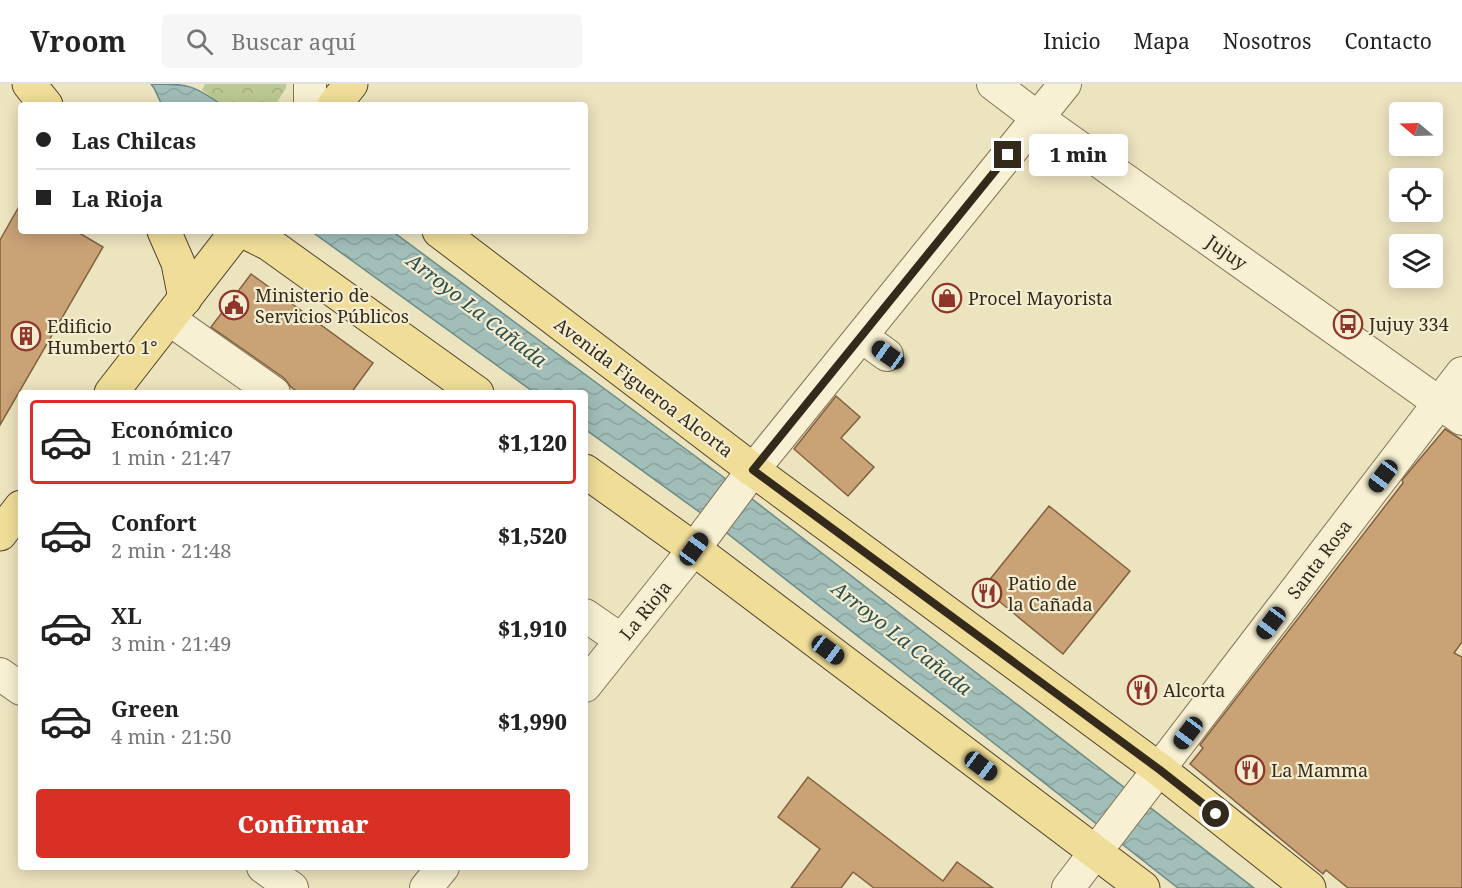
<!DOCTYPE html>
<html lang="es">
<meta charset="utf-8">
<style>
:root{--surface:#fff;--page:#f6f6f6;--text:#222;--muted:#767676;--line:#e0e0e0;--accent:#d93025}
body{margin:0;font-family:"Noto Serif",serif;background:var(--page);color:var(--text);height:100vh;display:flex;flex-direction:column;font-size:22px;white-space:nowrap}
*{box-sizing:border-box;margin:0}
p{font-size:20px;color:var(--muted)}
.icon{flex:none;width:33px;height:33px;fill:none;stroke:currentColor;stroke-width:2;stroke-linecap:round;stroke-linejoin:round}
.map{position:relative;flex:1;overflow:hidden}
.panel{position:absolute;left:18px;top:306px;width:570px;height:480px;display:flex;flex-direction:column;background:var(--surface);border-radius:6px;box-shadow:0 3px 15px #0003}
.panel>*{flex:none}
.guide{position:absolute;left:18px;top:18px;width:570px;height:132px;border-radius:6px;box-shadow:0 3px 15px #0003;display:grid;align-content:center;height:132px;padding:0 18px;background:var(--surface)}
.needle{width:39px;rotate:289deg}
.tools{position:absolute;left:1389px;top:18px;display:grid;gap:12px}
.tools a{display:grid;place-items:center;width:54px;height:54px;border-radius:6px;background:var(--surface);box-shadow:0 3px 15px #0003;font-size:30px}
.end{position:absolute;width:27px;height:27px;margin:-14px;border:8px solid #342a1c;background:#fff;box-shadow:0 0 0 3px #fff}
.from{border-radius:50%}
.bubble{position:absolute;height:42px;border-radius:6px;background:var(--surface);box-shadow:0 3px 15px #0003;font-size:20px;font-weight:800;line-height:42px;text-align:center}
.car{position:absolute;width:18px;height:36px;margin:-18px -9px;border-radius:8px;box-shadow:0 0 4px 2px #0007;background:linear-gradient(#222 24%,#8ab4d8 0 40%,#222 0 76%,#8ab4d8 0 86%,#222 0)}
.guide b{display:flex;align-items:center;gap:21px;height:57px;font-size:22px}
.guide b+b{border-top:2px solid var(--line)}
.guide i{width:15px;height:15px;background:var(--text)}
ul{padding:10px 0 0;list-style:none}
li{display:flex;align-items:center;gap:18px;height:84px;margin:0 12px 9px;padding:0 6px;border:3px solid transparent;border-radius:6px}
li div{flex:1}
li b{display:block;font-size:22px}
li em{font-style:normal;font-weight:800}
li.on{border-color:var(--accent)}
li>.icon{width:54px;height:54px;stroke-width:1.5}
.cta{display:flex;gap:12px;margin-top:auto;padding:12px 18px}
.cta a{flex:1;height:69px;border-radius:6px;background:var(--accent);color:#fff;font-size:24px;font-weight:800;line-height:69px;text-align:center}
header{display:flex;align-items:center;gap:36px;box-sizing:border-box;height:84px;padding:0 30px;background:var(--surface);border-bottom:2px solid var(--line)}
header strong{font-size:28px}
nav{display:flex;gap:33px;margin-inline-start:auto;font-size:21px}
.search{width:420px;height:54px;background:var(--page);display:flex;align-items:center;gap:15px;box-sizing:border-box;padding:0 21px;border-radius:6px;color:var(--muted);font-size:22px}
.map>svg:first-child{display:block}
.forest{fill:url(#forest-crowns)}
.water{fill:url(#water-waves);stroke:#6a8b86;stroke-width:1.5}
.building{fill:#c9a276;stroke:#82613f;stroke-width:1.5}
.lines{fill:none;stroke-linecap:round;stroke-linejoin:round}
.minor-casing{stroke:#847458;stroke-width:34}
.major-casing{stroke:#51422d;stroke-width:35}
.minor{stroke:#f7f0d2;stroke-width:32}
.major{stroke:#efdd98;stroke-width:33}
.route{stroke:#342a1c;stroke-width:8}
.labels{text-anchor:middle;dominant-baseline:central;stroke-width:4.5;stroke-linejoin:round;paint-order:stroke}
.street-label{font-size:18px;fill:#342a1c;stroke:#f4edcf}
.poi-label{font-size:18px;fill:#342a1c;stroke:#f4edcf;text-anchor:start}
.water-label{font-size:20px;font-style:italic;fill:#2c5153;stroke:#f4edcf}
</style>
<header>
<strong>Vroom</strong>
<div class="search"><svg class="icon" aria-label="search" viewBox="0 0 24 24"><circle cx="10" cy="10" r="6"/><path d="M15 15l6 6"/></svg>Buscar aquí</div>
<nav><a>Inicio</a><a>Mapa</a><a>Nosotros</a><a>Contacto</a></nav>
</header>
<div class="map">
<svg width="1462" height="804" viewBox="0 0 1462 804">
<defs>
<pattern id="forest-crowns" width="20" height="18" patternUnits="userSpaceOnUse" patternTransform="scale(1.5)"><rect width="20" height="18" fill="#bdc994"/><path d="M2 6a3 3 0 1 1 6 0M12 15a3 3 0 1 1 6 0" fill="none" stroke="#a3ad7f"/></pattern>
<pattern id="water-waves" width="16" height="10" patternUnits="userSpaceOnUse" patternTransform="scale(1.5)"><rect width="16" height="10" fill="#a2beb9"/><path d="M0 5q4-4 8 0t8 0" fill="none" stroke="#8ca39e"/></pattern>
</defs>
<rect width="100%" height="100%" fill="#ece3bf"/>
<path class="forest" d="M205,0H286V4L275,21H222L202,6Z"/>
<g class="water">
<path d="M151,0C187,0 192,0 222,21H162L154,4Z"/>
<path d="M311,147H392L734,401L1254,804H1178L709,435L585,345V309H535Z"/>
</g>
<g class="building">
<path d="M21,119V147H76L103,163L0,341V156Z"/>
<path d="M251,190L373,279L351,309H299L291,303L284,294L211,243Z"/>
<path d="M836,312L860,333L841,354L874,383L848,412L794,365Z"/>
<path d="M1445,345L1462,356V558L1454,569L1462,573V804H1348L1326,786L1323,790L1190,680L1203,664L1200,661L1403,399L1402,396Z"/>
<path d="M1049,422L1130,487L1063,570L983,504Z"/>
<path d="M808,693L943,797L957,778L993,804H874L853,788L841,804H791L820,765L778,733Z"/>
</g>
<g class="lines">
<g class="minor-casing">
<g id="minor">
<path d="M310,0V21"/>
<path d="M993,0L1038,34L1462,335"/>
<path d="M169,235L274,309"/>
<path d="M862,253L887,271"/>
<path d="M585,531L621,556"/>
<path d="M0,590L21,605"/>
<path d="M585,602L694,465L753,386L1065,0"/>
<path d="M263,783L292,804"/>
<path d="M426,804L443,783"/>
<path d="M1068,804L1462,289"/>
</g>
</g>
<g class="major-casing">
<g id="major">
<path d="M29,0L46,21"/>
<path d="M334,21L351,0"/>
<path d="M164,147L178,179L185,215"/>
<path d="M243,147L269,160L477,309"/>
<path d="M439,147L753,386L1160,686L1309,804"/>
<path d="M111,309L237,147"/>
<path d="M585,387L694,465L1143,804"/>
<path d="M0,450L21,423"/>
</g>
</g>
<use href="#minor" class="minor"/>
<use href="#major" class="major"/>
</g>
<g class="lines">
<path class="route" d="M1008,71L753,386L1160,686L1216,730"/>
</g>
<defs>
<g id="shop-ring" transform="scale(1.5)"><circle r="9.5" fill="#f4edcf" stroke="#90352b" stroke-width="1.5"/><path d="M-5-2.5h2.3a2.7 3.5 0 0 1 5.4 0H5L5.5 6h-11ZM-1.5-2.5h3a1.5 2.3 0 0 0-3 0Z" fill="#90352b"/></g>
<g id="civic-ring" transform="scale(1.5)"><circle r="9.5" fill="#f4edcf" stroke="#90352b" stroke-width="1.5"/><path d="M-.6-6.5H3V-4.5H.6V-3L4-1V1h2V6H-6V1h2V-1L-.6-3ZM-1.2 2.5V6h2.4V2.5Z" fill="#90352b"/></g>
<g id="bus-ring" transform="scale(1.5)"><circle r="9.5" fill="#f4edcf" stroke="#90352b" stroke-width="1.5"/><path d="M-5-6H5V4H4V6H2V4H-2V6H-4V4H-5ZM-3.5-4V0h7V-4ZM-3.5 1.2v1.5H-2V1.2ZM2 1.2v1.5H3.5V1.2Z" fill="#90352b"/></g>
<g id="building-ring" transform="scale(1.5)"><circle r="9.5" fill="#f4edcf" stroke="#90352b" stroke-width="1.5"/><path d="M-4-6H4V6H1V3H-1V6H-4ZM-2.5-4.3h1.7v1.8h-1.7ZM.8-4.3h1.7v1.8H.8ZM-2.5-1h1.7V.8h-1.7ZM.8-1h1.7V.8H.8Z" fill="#90352b"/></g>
<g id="restaurant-ring" transform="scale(1.5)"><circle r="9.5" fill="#f4edcf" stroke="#90352b" stroke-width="1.5"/><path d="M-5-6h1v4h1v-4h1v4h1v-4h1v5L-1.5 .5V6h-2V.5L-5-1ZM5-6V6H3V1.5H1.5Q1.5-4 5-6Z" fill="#90352b"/></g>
</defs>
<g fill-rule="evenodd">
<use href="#shop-ring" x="947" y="214"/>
<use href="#civic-ring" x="234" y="221"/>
<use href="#bus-ring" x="1348" y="240"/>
<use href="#building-ring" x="26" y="252"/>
<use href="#restaurant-ring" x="987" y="509"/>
<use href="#restaurant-ring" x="1142" y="606"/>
<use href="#restaurant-ring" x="1250" y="686"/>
</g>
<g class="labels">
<g class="street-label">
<text transform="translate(1227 168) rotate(35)">Jujuy</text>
<text transform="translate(644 303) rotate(37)">Avenida Figueroa Alcorta</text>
<text transform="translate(1319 475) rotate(-53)">Santa Rosa</text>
<text transform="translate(645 526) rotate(-51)">La Rioja</text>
</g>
<g class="poi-label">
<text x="255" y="211">Ministerio de<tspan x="255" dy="21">Servicios Públicos</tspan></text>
<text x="968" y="214">Procel Mayorista</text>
<text x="1369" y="240">Jujuy 334</text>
<text x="47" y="242">Edificio<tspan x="47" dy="21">Humberto 1°</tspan></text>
<text x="1008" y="499">Patio de<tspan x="1008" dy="21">la Cañada</tspan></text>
<text x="1163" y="606">Alcorta</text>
<text x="1271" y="686">La Mamma</text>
</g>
<g class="water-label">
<text transform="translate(477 226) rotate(38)">Arroyo La Cañada</text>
<text transform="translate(902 554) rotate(38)">Arroyo La Cañada</text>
</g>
</g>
</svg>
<div class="tools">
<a><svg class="needle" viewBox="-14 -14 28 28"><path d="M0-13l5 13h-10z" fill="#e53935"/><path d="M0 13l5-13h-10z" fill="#767676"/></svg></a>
<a><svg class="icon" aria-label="locate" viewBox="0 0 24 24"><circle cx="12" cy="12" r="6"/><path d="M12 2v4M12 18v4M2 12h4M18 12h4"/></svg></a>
<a><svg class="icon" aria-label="layers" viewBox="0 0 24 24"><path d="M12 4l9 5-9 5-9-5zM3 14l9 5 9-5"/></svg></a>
</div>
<i class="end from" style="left:1216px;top:730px"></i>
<i class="end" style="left:1008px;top:71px"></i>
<div class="bubble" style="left:1029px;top:50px;width:99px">1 min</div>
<i class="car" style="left:888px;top:271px;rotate:305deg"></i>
<i class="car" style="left:1383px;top:392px;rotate:217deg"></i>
<i class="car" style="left:694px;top:465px;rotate:36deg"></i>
<i class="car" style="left:1271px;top:539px;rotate:217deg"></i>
<i class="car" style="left:828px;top:566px;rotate:127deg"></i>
<i class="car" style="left:1188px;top:649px;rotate:217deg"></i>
<i class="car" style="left:981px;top:682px;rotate:127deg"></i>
<div class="guide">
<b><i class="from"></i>Las Chilcas</b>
<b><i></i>La Rioja</b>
</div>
<section class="panel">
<ul>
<li class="on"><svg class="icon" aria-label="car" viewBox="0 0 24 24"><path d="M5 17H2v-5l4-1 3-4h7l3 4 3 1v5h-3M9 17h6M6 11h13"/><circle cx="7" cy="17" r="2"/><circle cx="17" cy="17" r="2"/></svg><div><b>Económico</b><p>1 min · 21:47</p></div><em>$1,120</em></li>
<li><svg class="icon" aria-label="car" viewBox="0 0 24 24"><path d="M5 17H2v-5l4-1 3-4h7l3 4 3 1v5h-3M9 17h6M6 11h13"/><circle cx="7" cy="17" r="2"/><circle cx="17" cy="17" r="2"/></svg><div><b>Confort</b><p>2 min · 21:48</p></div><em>$1,520</em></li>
<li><svg class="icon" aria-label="car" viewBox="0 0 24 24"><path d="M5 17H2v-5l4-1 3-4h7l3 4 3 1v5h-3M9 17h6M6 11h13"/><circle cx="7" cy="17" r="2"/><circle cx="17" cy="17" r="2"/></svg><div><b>XL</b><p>3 min · 21:49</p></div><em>$1,910</em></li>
<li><svg class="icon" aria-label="car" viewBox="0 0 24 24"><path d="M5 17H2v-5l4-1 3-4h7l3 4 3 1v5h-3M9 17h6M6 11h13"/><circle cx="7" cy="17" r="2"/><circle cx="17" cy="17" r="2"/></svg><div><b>Green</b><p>4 min · 21:50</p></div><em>$1,990</em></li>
</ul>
<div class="cta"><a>Confirmar</a></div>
</section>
</div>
